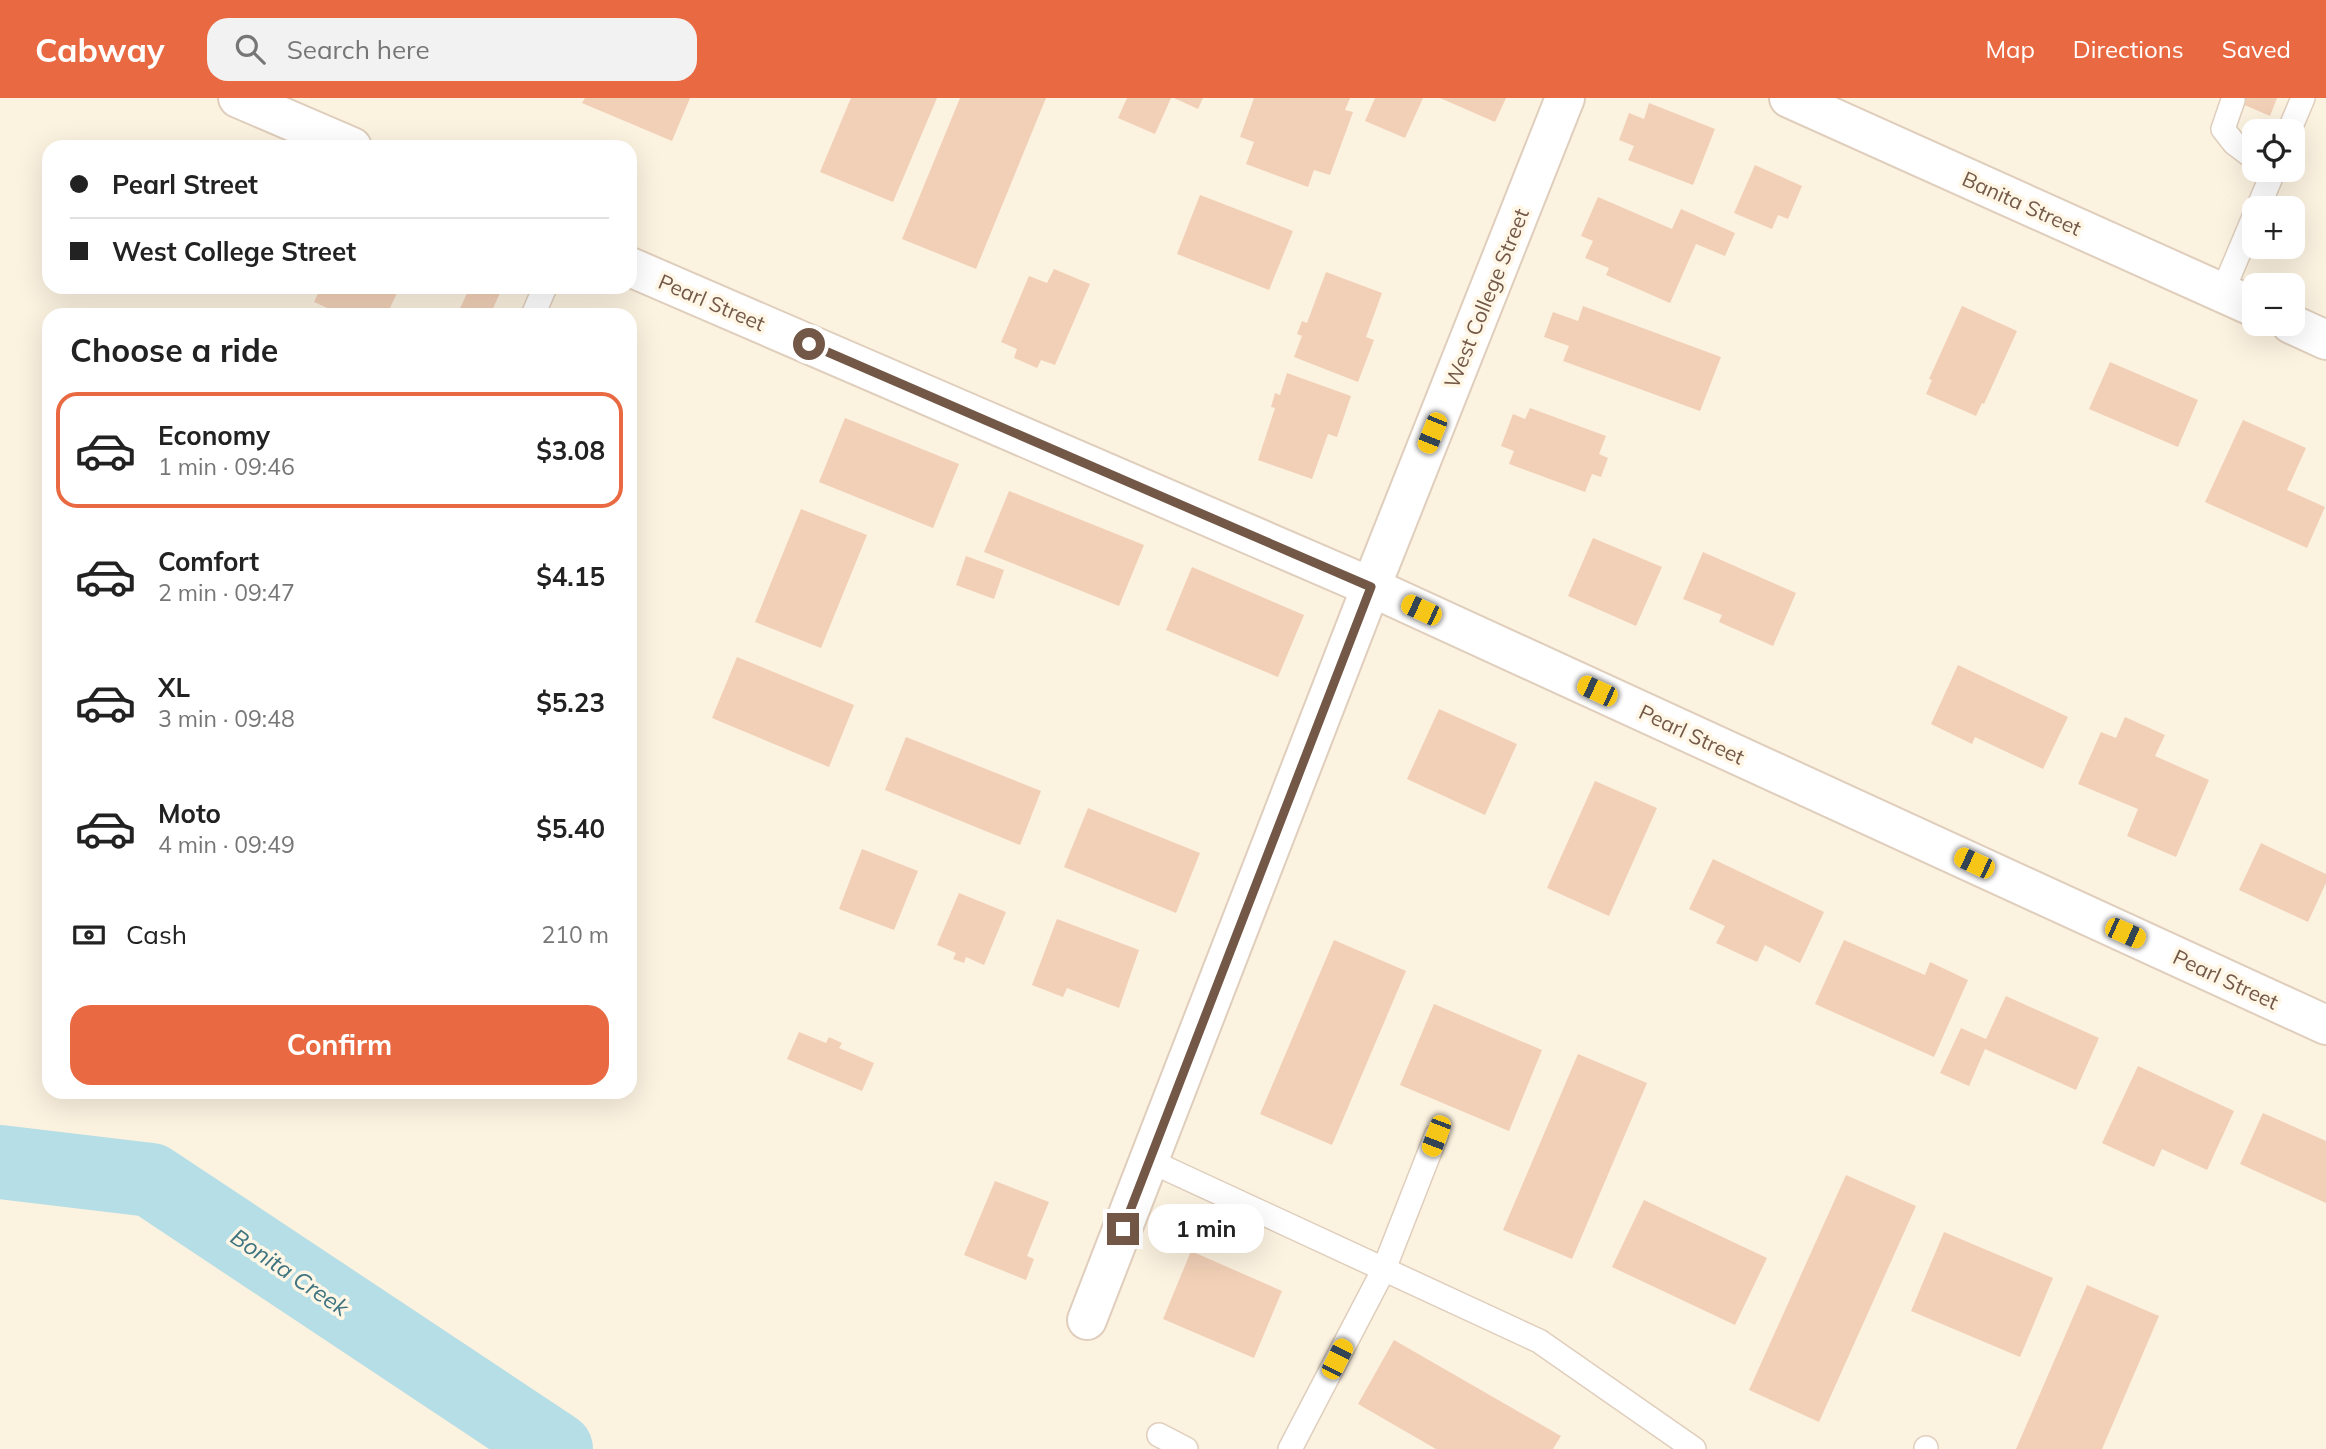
<!DOCTYPE html>
<meta charset="utf-8">
<style>
:root{--surface:#fff;--page:#f2f2f2;--text:#222;--muted:#767676;--line:#e0e0e0;--accent:#e96a42}
body{margin:0;font-family:Mulish,sans-serif;background:var(--page);color:var(--text);height:100vh;display:flex;flex-direction:column;font-size:26px;white-space:nowrap}
*{box-sizing:border-box;margin:0}
p{font-size:23px;color:var(--muted)}
.icon{flex:none;width:38px;height:38px;fill:none;stroke:currentColor;stroke-width:2;stroke-linecap:round;stroke-linejoin:round}
.map{position:relative;flex:1;overflow:hidden}
.details{position:absolute;left:42px;top:210px;width:595px;height:791px;display:flex;flex-direction:column;background:var(--surface);border-radius:21px;box-shadow:0 7px 28px #0002}
.details>*{flex:none}
.banner{position:absolute;left:42px;top:42px;width:595px;height:154px;border-radius:21px;box-shadow:0 7px 28px #0002;display:grid;align-content:center;height:154px;padding:0 28px;background:var(--surface)}
.controls{position:absolute;left:2242px;top:21px;display:grid;gap:14px}
.controls a{display:grid;place-items:center;width:63px;height:63px;border-radius:14px;background:var(--surface);box-shadow:0 7px 28px #0002;font-size:35px}
.end{position:absolute;width:32px;height:32px;margin:-16px;border:9px solid #735847;background:#fff;box-shadow:0 0 0 4px #fff}
.from{border-radius:50%}
.bubble{position:absolute;height:49px;border-radius:21px;background:var(--surface);box-shadow:0 7px 28px #0002;font-size:23px;font-weight:700;line-height:49px;text-align:center}
.car{position:absolute;width:21px;height:42px;margin:-21px -10px;border-radius:9px;box-shadow:0 0 5px 2px #0007;background:linear-gradient(#f5c518 24%,#345 0 40%,#f5c518 0 76%,#345 0 86%,#f5c518 0)}
.banner b{display:flex;align-items:center;gap:24px;height:66px;font-size:26px}
.banner b+b{border-top:2px solid var(--line)}
.banner i{width:18px;height:18px;background:var(--text)}
ul{padding:0;list-style:none}
li{display:flex;align-items:center;gap:21px;height:116px;margin:0 14px 10px;padding:0 14px;border:4px solid transparent;border-radius:21px}
li div{flex:1}
li b{display:block;font-size:26px}
li em{font-style:normal;font-weight:700}
li.selected{border-color:var(--accent)}
li>.icon{width:63px;height:63px;stroke-width:1.5}
h2{padding:0 28px;font-size:32px;line-height:84px}
.pay{display:flex;align-items:center;gap:18px;height:77px;padding:0 28px;font-size:26px}
.pay p{margin-inline-start:auto}
.primary-button{display:flex;gap:14px;margin-top:auto;padding:14px 28px}
.primary-button a{flex:1;height:80px;border-radius:21px;background:var(--accent);color:#fff;font-size:28px;font-weight:700;line-height:80px;text-align:center}
header{display:flex;align-items:center;gap:42px;box-sizing:border-box;height:98px;padding:0 35px;background:var(--accent);color:#fff}
header strong{font-size:33px}
nav{display:flex;gap:38px;margin-inline-start:auto;font-size:24px}
.search{width:490px;height:63px;background:var(--page);display:flex;align-items:center;gap:18px;box-sizing:border-box;padding:0 24px;border-radius:21px;color:var(--muted);font-size:26px}
.map>svg:first-child{display:block}
.lines{fill:none;stroke-linecap:round;stroke-linejoin:round}
.river{stroke:#b5dee6;stroke-width:74}
.building{fill:#f2d0b7}
.service-casing{stroke:#e0cebc;stroke-width:26}
.minor-casing{stroke:#e0cebc;stroke-width:42}
.service{stroke:#fff;stroke-width:23}
.minor{stroke:#fff;stroke-width:38}
.route{stroke:#735847;stroke-width:9}
.labels{text-anchor:middle;dominant-baseline:central;stroke-width:7;stroke-linejoin:round;paint-order:stroke}
.street-label{font-size:21px;fill:#735847;stroke:#fff6e6}
.water-label{font-size:23px;font-style:italic;fill:#3e7480;stroke:#fff6e6}
</style>
<header>
<strong>Cabway</strong>
<div class="search"><svg class="icon" aria-label="search" viewBox="0 0 24 24"><circle cx="10" cy="10" r="6"/><path d="M15 15l6 6"/></svg>Search here</div>
<nav><a>Map</a><a>Directions</a><a>Saved</a></nav>
</header>
<div class="map">
<svg width="2326" height="1351" viewBox="0 0 2326 1351">
<rect width="100%" height="100%" fill="#fcf2e0"/>
<g class="lines">
<path class="river" d="M0,1064L151,1082L556,1351"/>
</g>
<g class="building">
<path d="M585,0H690L672,43L582,5Z"/>
<path d="M851,0H937L893,104L820,74Z"/>
<path d="M960,0H1046L976,171L902,141Z"/>
<path d="M1127,0H1171L1155,36L1118,20Z"/>
<path d="M1174,0H1203L1198,11Z"/>
<path d="M1254,0H1350L1345,12L1353,14L1330,77L1314,72L1308,89L1246,66L1254,44L1240,39Z"/>
<path d="M1375,0H1423L1405,40L1365,23Z"/>
<path d="M1440,0H1506L1495,24Z"/>
<path d="M2228,0H2277L2270,18Z"/>
<path d="M1649,5L1715,31L1693,87L1628,62L1634,48L1619,42L1629,15L1644,21Z"/>
<path d="M1755,67L1802,88L1788,121L1778,117L1772,131L1734,115Z"/>
<path d="M1200,97L1293,133L1269,192L1177,156Z"/>
<path d="M1598,99L1672,131L1681,111L1735,135L1725,158L1696,146L1670,205L1606,177L1609,170L1585,160L1593,143L1581,138Z"/>
<path d="M1054,171L1090,186L1055,267L1041,262L1037,270L1014,260L1017,251L1001,244L1029,178L1047,185Z"/>
<path d="M1326,174L1382,195L1366,239L1374,242L1358,284L1294,259L1302,238L1297,236L1302,223L1307,225Z"/>
<path d="M321,189H394L399,191L387,216L383,214L382,217H332L334,213L314,204Z"/>
<path d="M470,189H487L500,195L490,217H457Z"/>
<path d="M1583,208L1721,259L1700,313L1563,263L1569,248L1544,239L1553,214L1578,223Z"/>
<path d="M1962,208L2017,233L1984,306L1982,305L1976,318L1926,296L1932,282L1929,281Z"/>
<path d="M2110,264L2198,302L2178,349L2089,311Z"/>
<path d="M1287,275L1351,298L1337,339L1328,336L1312,381L1258,362L1275,310L1271,309L1275,295L1280,297Z"/>
<path d="M1530,310L1606,338L1599,356L1608,360L1601,379L1592,376L1585,394L1509,366L1514,353L1501,348L1513,316L1525,321Z"/>
<path d="M845,320L959,366L933,430L819,384Z"/>
<path d="M2243,322L2306,350L2287,392L2325,409L2307,450L2205,404Z"/>
<path d="M1009,393L1144,447L1119,508L984,454Z"/>
<path d="M801,411L867,437L821,550L755,524Z"/>
<path d="M1593,440L1662,469L1636,528L1568,498Z"/>
<path d="M1703,454L1796,495L1773,548L1719,524L1722,517L1683,501Z"/>
<path d="M966,458L1004,472L994,501L956,487Z"/>
<path d="M1192,469L1304,517L1278,579L1166,532Z"/>
<path d="M737,559L854,607L829,669L712,620Z"/>
<path d="M1958,567L2068,619L2043,671L1975,639L1972,646L1931,626Z"/>
<path d="M1439,611L1517,646L1485,717L1407,681Z"/>
<path d="M2125,619L2165,637L2155,658L2209,682L2176,759L2127,738L2138,711L2078,686L2101,634L2116,640Z"/>
<path d="M906,639L1041,693L1020,747L885,692Z"/>
<path d="M1595,683L1657,710L1609,818L1547,790Z"/>
<path d="M1088,710L1200,755L1176,815L1064,769Z"/>
<path d="M2261,745L2326,776V785L2308,824L2239,792Z"/>
<path d="M862,751L918,773L894,832L839,811Z"/>
<path d="M1713,761L1824,814L1800,865L1765,847L1757,864L1716,845L1725,828L1689,811Z"/>
<path d="M959,795L1006,814L984,867L966,859L964,865L953,861L956,855L937,847Z"/>
<path d="M1057,821L1139,852L1119,910L1067,890L1063,899L1032,887Z"/>
<path d="M1334,842L1406,873L1332,1047L1260,1016Z"/>
<path d="M1844,842L1925,877L1930,864L1968,882L1934,959L1815,906Z"/>
<path d="M2006,898L2099,940L2076,992L1985,951L1969,988L1940,975L1961,930L1986,941Z"/>
<path d="M1434,906L1542,952L1509,1033L1400,987Z"/>
<path d="M799,934L826,945L829,939L842,945L839,950L874,965L862,993L787,961Z"/>
<path d="M1578,956L1647,985L1572,1161L1503,1132Z"/>
<path d="M2138,968L2234,1013L2207,1072L2162,1051L2154,1069L2102,1045Z"/>
<path d="M2263,1015L2326,1043V1105L2240,1066Z"/>
<path d="M1846,1077L1916,1108L1819,1324L1749,1292Z"/>
<path d="M995,1083L1049,1104L1027,1158L1034,1161L1026,1182L964,1157Z"/>
<path d="M1644,1102L1767,1160L1735,1227L1612,1169Z"/>
<path d="M1944,1134L2053,1180L2020,1259L1911,1213Z"/>
<path d="M1191,1153L1282,1193L1254,1260L1163,1221Z"/>
<path d="M2087,1187L2159,1218L2102,1351H2016Z"/>
<path d="M1394,1242L1561,1338L1553,1351H1436L1358,1306Z"/>
</g>
<g class="lines">
<g class="service-casing">
<g id="service">
<path d="M2233,2L2223,31L2234,45L2254,60"/>
<path d="M2289,33L2303,0"/>
<path d="M2258,110L2274,72"/>
<path d="M2222,195L2254,119"/>
<path d="M533,217L545,189"/>
<path d="M1150,1063L1539,1243L1694,1351"/>
<path d="M1159,1337L1186,1351"/>
<path d="M1290,1351L1384,1171L1436,1038"/>
<path d="M1926,1351V1350"/>
</g>
</g>
<g class="minor-casing">
<g id="minor">
<path d="M238,0L352,49"/>
<path d="M1789,0L2254,209"/>
<path d="M630,169L1371,489L2326,927"/>
<path d="M2291,226L2326,242"/>
<path d="M1087,1222L1371,489L1565,0"/>
</g>
</g>
<use href="#service" class="service"/>
<use href="#minor" class="minor"/>
</g>
<g class="lines">
<path class="route" d="M809,246L1371,489L1123,1131"/>
</g>
<g class="labels">
<g class="street-label">
<text transform="translate(2022 105) rotate(24)">Banita Street</text>
<text transform="translate(1486 200) rotate(-68)">West College Street</text>
<text transform="translate(712 204) rotate(23)">Pearl Street</text>
<text transform="translate(1692 636) rotate(25)">Pearl Street</text>
<text transform="translate(2226 881) rotate(25)">Pearl Street</text>
</g>
<g class="water-label">
<text transform="translate(290 1174) rotate(34)">Bonita Creek</text>
</g>
</g>
</svg>
<div class="controls">
<a><svg class="icon" aria-label="locate" viewBox="0 0 24 24"><circle cx="12" cy="12" r="6"/><path d="M12 2v4M12 18v4M2 12h4M18 12h4"/></svg></a>
<a>+</a>
<a>−</a>
</div>
<i class="end from" style="left:809px;top:246px"></i>
<i class="end" style="left:1123px;top:1131px"></i>
<div class="bubble" style="left:1148px;top:1106px;width:116px">1 min</div>
<i class="car" style="left:1432px;top:335px;rotate:202deg"></i>
<i class="car" style="left:1421px;top:512px;rotate:295deg"></i>
<i class="car" style="left:1597px;top:593px;rotate:295deg"></i>
<i class="car" style="left:1974px;top:765px;rotate:295deg"></i>
<i class="car" style="left:2125px;top:835px;rotate:114deg"></i>
<i class="car" style="left:1436px;top:1038px;rotate:201deg"></i>
<i class="car" style="left:1337px;top:1261px;rotate:27deg"></i>
<div class="banner">
<b><i class="from"></i>Pearl Street</b>
<b><i></i>West College Street</b>
</div>
<section class="details">
<h2>Choose a ride</h2>
<ul>
<li class="selected"><svg class="icon" aria-label="car" viewBox="0 0 24 24"><path d="M5 17H2v-5l4-1 3-4h7l3 4 3 1v5h-3M9 17h6M6 11h13"/><circle cx="7" cy="17" r="2"/><circle cx="17" cy="17" r="2"/></svg><div><b>Economy</b><p>1 min · 09:46</p></div><em>$3.08</em></li>
<li><svg class="icon" aria-label="car" viewBox="0 0 24 24"><path d="M5 17H2v-5l4-1 3-4h7l3 4 3 1v5h-3M9 17h6M6 11h13"/><circle cx="7" cy="17" r="2"/><circle cx="17" cy="17" r="2"/></svg><div><b>Comfort</b><p>2 min · 09:47</p></div><em>$4.15</em></li>
<li><svg class="icon" aria-label="car" viewBox="0 0 24 24"><path d="M5 17H2v-5l4-1 3-4h7l3 4 3 1v5h-3M9 17h6M6 11h13"/><circle cx="7" cy="17" r="2"/><circle cx="17" cy="17" r="2"/></svg><div><b>XL</b><p>3 min · 09:48</p></div><em>$5.23</em></li>
<li><svg class="icon" aria-label="car" viewBox="0 0 24 24"><path d="M5 17H2v-5l4-1 3-4h7l3 4 3 1v5h-3M9 17h6M6 11h13"/><circle cx="7" cy="17" r="2"/><circle cx="17" cy="17" r="2"/></svg><div><b>Moto</b><p>4 min · 09:49</p></div><em>$5.40</em></li>
</ul>
<div class="pay"><svg class="icon" aria-label="cash" viewBox="0 0 24 24"><path d="M3 7h18v10H3z"/><circle cx="12" cy="12" r="2"/></svg>Cash<p>210 m</p></div>
<div class="primary-button"><a>Confirm</a></div>
</section>
</div>
